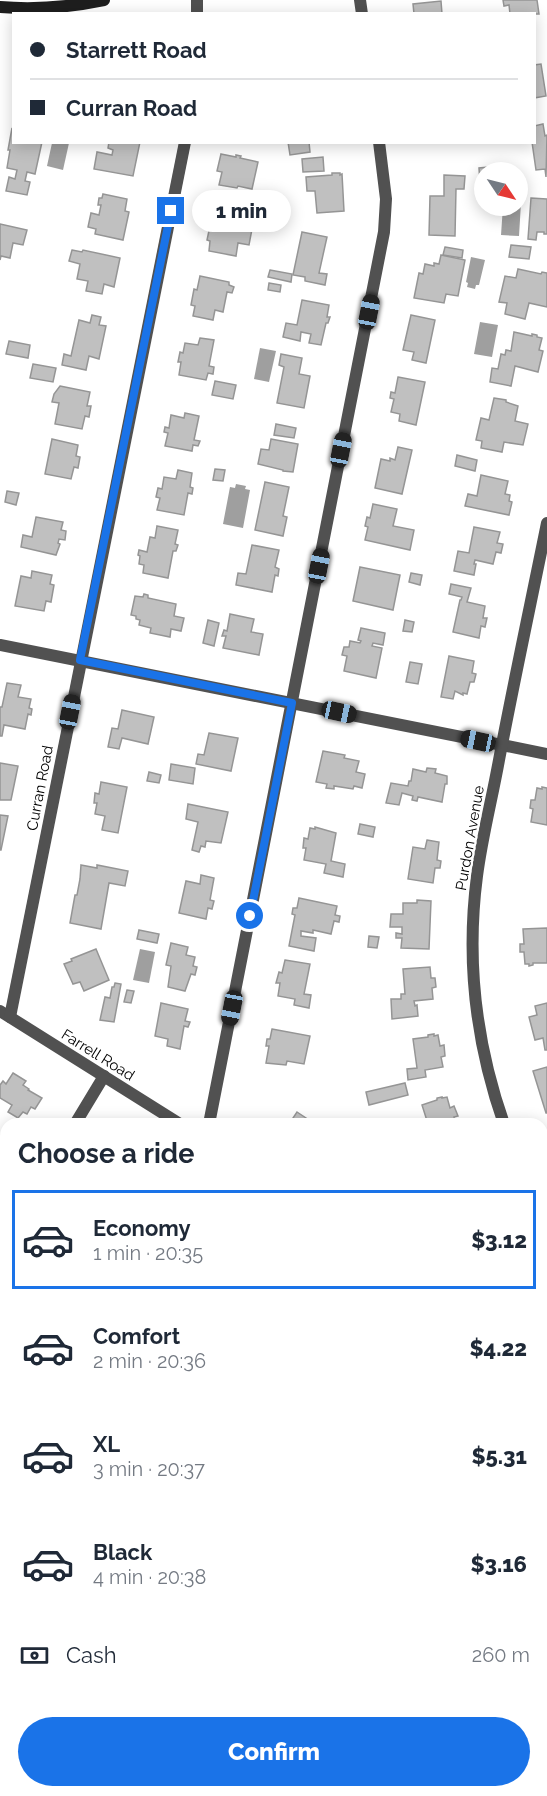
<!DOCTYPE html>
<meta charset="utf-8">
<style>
:root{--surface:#fff;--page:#f2f2f3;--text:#1f2937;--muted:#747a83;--line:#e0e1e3;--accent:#1a73e8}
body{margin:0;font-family:Raleway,sans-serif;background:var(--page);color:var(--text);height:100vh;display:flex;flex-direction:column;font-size:22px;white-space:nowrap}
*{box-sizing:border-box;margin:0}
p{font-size:20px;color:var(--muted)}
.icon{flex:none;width:33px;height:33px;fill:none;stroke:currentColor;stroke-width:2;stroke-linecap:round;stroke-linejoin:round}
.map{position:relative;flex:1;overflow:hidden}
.side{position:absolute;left:0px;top:1118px;width:548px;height:680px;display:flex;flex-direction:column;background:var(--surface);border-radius:18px 18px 0 0;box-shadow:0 3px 15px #0003}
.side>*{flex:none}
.guide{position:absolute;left:12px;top:12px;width:524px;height:132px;border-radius:0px;box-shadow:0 3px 15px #0003;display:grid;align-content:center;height:132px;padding:0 18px;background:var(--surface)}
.needle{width:39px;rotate:125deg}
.tools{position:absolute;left:474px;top:162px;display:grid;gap:12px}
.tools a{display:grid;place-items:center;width:54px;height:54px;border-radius:50%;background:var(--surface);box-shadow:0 3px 15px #0003;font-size:30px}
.end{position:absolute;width:27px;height:27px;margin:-14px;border:8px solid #1a73e8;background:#fff;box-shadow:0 0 0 3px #fff}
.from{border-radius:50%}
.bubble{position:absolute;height:42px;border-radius:21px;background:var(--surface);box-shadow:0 3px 15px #0003;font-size:20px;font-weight:800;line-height:42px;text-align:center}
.car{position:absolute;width:18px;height:36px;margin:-18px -9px;border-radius:8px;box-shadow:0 0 4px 2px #0007;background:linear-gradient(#222 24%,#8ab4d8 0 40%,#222 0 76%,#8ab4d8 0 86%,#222 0)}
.guide b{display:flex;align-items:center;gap:21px;height:57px;font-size:22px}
.guide b+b{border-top:2px solid var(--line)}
.guide i{width:15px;height:15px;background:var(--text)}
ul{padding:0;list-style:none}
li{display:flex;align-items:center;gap:18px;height:99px;margin:0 12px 9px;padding:0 6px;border:3px solid transparent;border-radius:0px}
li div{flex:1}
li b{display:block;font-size:22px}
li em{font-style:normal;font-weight:800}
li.on{border-color:var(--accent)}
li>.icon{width:54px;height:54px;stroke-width:1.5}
h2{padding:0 18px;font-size:27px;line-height:72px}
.pay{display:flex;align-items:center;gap:15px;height:66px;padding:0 18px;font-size:22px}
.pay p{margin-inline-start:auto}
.cta{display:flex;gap:12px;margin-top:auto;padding:12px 18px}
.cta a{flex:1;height:69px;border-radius:36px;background:var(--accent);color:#fff;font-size:24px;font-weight:800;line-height:69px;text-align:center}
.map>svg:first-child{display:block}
.water{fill:#9f9f9f}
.building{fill:#c0c0c0;stroke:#959595;stroke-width:1.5}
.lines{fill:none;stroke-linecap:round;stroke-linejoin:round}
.street{stroke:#515151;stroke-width:12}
.secondary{stroke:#1e1e1e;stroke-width:12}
.route{stroke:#1a73e8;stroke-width:8}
.labels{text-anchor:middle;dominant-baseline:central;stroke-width:4.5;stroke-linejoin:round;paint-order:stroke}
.street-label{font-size:15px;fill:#000;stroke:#fff}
</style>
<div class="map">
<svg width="547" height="1796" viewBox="0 0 547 1796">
<rect width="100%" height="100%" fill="#fff"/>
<g class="water">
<path d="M52,143H69L63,170L47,166Z"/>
<path d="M518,203H521L519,236L501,235L503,206H518Z"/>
<path d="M471,257L485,260L479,285H476L475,289L467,287L468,283L466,282Z"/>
<path d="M480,322L498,325L492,357L474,354Z"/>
<path d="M260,348L276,351L269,382L254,379Z"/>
<path d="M236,484L246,486L245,489L250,490L243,528L223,524L230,487L235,488Z"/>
<path d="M140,949L155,952L149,983L133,980Z"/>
</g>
<g class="building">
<path d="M503,0H537L539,14H510L509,5L504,6Z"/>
<path d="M441,1L442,14H414L413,4Z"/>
<path d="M541,64L546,96L534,98V65Z"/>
<path d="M543,124L545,136L547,135L546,177L545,169L536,170L532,142H534V126Z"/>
<path d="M12,128L14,142H42L35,174L27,172L25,181L30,182L27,195L6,191L9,177L15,179L17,170L7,168L10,150H8Z"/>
<path d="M109,142H140L133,176L94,169L97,152L112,155L113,150L108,148Z"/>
<path d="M288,142H309L310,152L290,155Z"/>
<path d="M221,154L236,157V155L241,156L240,158L258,162L252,189L238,186L237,188L219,185L222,172L217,171Z"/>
<path d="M323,157L324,171L303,172L302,159Z"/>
<path d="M488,167V172H484V182L480,183L479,168Z"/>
<path d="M332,173H340V175L342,174L344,211L317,213L315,191H307L306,177L332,175Z"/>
<path d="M444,175L465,176L464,189H456L455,236L429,235L430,196H444Z"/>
<path d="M103,194L127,199L125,211L129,212L123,240L95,234L96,229L88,227L91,213L99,215L101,205H98L99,198H102Z"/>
<path d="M531,198L547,199V234H544V232H537L536,240L528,239Z"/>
<path d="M216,215L242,220L241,227L252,229L249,245L238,243L236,256L209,251L210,241L207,240L210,226L214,223Z"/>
<path d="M0,224L27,230L23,245L13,243L10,258L1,256L0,260Z"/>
<path d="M302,232L327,237L319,273L327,274L325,285L305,281V277L293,275Z"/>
<path d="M511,245L531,247L529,259L509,257Z"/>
<path d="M445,247L463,250L462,258L443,255Z"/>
<path d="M72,250L82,252L83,250L120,258L114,287L104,284L102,294L86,291L88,281L77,279L80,264L69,261Z"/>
<path d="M441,255L465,260L458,296L446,294L444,303L414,298L419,273L423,274L425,264L434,266V263L439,264Z"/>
<path d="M518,269L541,274L542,272L547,273V307L529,303L525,319L505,314L507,303L499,302L505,276L516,278Z"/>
<path d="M270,270L292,274L291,282L268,277Z"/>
<path d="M200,276L229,282V285L234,287L232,293L227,292L223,312L215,310L213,320L193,316L195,306L191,305L194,289L197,290Z"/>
<path d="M269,283L281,285L280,292L268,290Z"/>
<path d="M302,300L329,305L327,317H330L328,323H326L321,345L309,343L311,334L301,332L300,341L283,337L286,323L297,325Z"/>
<path d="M92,315L101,317L99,325L106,326L99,359L89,356L86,370L62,365L64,354L71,356L79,320L90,323Z"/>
<path d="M411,315L435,320L426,363L412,360L414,352L403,350Z"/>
<path d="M514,332L532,336V334L537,335V337L542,338L539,350L543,351L538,372L515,366L511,386L490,382L492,368L498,369L501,354L505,355L506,350L511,351Z"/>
<path d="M200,338L214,340L209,366L214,367L213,374L208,373L206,380L179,375L181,362H178L180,352L183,353L185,343L198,345Z"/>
<path d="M9,341L30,345L28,358L6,354Z"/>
<path d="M281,354L302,358L299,374L310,376L304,408L277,403L284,367L279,365Z"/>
<path d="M33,364L56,368L53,382L30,378Z"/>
<path d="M398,377L425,382L416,425L399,421L400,414L391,412L394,399L390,398L391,392L395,393Z"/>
<path d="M215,381L236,385L233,399L212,395Z"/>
<path d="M60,386L90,392L87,406H91L89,417L85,416L82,429L55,424L59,403L52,402L54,394Z"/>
<path d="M494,398L506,400V402L518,406L515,421L528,424L523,445L504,442L502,452L481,448L482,441L476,440L481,418L489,420Z"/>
<path d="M185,413L199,416L194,440L200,441L198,446L193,445L192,451L165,446L168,433L164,432L165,427L169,428L171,415L184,418Z"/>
<path d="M276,424L296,428L294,438L274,435Z"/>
<path d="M52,439L78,445L76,456L80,457L78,468L74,467L71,479L45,474Z"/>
<path d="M271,439L298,444L293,472L283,471V470L258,464L261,449L269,450Z"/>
<path d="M398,447L412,450L402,494L375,488L381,459L390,461V458L395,460Z"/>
<path d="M457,455L477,460L475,471L455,466Z"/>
<path d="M215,469L225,470L223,481L213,480Z"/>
<path d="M178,470L192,473L190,487L193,488L192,494L188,493L184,515L157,510L160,498L156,497L158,488L162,489L164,477L176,479Z"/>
<path d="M481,475L508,481L505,494L510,495L509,501L512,502L509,515L465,506L468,494L477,496Z"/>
<path d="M265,482L289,487L283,516L287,517L283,536L255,530Z"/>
<path d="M7,491L19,493L16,505L5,502Z"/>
<path d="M373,504L397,509L393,526L414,530L410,550L365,540L368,527L365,526L367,517L370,518Z"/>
<path d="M36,517L63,522L61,530L66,531L65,540L59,539L58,543L60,544L56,555L21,547L23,535L32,537Z"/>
<path d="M157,526L178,530L175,544L178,545L176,551H173L168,578L143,573L144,565L139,564L140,556L138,555L139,550L147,552L150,537L155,538Z"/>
<path d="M474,527L500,532L497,543L503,544L501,553L496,552L493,564L475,560L474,564H476L474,575L454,571L458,551L469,553Z"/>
<path d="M252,545L279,550L275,567L279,569L278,576L275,575L272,592L236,585L238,573L246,574Z"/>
<path d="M360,567L400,575L393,610L353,601Z"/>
<path d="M32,571L52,575L50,584L54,585L51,602L46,601L44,611L15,606L21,576L31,578Z"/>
<path d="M411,573L422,575L420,585L409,582Z"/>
<path d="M451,584L471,588L467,602L485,606L483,618H487L485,627L481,626L479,638L453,632L460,600H461L462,597L449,594Z"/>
<path d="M144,594L148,595V598L176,604L174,616L184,618L181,631L171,629L170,637L150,633L151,628L139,625L140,620L136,619V616L131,615L135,596L143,597Z"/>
<path d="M230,614L254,619L251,632L263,634L259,655L223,648L226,636H222L224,630L227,631Z"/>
<path d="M208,620L219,623L214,646L203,643Z"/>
<path d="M405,620L414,622L412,632L403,631Z"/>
<path d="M361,628L385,633L383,645L373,643L372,646L382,648L376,678L344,671L347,656L342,655L344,647H349L350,641L360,643L361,641L358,640Z"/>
<path d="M449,656L474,661L472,673L476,674L474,682H470L467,694L463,693V695L455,691L453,699L441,697Z"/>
<path d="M410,662L422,664L418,684L406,682Z"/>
<path d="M7,683L21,685L18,697L31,699L29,708L32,709L31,715L28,714L25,729L4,725L2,736H0V707H2Z"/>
<path d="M122,710L154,717L148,744L122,738L119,749L108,747L112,728L118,729Z"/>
<path d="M209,733L238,738L231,771L196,764L198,754L204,755Z"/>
<path d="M323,751L345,755L344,758L359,761L356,772L365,774L362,788L354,786L353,789L334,786V789L326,788L327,784L316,782Z"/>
<path d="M0,763L18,766L11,800H0Z"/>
<path d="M171,764L195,768L193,784L169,780Z"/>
<path d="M427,768L436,769L435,773L447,776V784H445L442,802L418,797L417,801L412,800L413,796L402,793L399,805L386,803L391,783L408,786L409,781H411L413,769L426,772Z"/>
<path d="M149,772L161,775L159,783L147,781Z"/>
<path d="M101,782L127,787L118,833L102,830L105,816L95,814L97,803H94L95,793L99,794Z"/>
<path d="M542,787L547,788V825L531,822L533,809L530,808L531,800H535L537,788L542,789Z"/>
<path d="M188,804L228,812L221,843L206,841L205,847L201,846L199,852L192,850L198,822L186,819Z"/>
<path d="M0,815L8,816L1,850H0Z"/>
<path d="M360,824L375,827L373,837L358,834Z"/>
<path d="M315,827L336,833L331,861L345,864L343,877L324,873L326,864L304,860L306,848H303L304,838L308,839L310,828L315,829Z"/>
<path d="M427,840L439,842L437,860L441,861L440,868H435L433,883L408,879L413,847L425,849Z"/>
<path d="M81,865L97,868V865L128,871L125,886L109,883L101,929L70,923L75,895H77L80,879Z"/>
<path d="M201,875L214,878L210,900L214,901L212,909L208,908L206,919L179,913L186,881L200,884Z"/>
<path d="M299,898L337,906L335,915L340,916L339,922L334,921L331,934L313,930V933L301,931V936L316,938L314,951L289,946L295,915L292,914L293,908H297Z"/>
<path d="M417,900L431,901L429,949L401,948L402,938H396V933L402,934V927H390L391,914H403V903H417Z"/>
<path d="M547,928V963H533V965L529,966V964H525L524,952H520V944H524L523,929Z"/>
<path d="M139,930L159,934L157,943L137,939Z"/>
<path d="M369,936L379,937L377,948L368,947Z"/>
<path d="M171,943L188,947L186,955L195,957L193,966L197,967L195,975L191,974L185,991L168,987L171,966L166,965Z"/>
<path d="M96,949L109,980L84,991L80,982L73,984L64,964L72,961L71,959Z"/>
<path d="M285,960L310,964L304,994L311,995L309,1008L294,1005L295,999L278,996L280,983H276L279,972L282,973Z"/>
<path d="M430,967L431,978H435L436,987L432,988L433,999L414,1001L415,1006L417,1005L418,1016L392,1019L391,999H401V994H405L403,969Z"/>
<path d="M115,983L121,984L114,1022L100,1020L105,997L110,998L112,987H114Z"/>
<path d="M127,990L134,991L131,1003L124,1002Z"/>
<path d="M161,1003L188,1009L185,1021L190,1022L188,1027L184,1026L180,1049L167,1046L168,1039L155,1036Z"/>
<path d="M547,1003V1050H545L543,1038L535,1040L529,1017L537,1015L535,1006Z"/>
<path d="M272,1029L310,1036L304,1064L287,1061L286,1065L266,1063L269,1046H266L267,1039H270Z"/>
<path d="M434,1034V1036L438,1035L440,1046L444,1045L445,1056L441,1057L443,1067L425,1070L426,1077L408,1080L407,1069L417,1068L413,1039L428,1037V1035Z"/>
<path d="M547,1067V1113H546L533,1071Z"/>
<path d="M13,1073L26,1081L23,1085L29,1089L28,1090L42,1098L35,1109L31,1107L27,1114L23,1112L18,1118L8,1112L12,1105L0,1098V1085L3,1081L6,1084Z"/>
<path d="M405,1083L408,1095L369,1105L366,1092Z"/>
<path d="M442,1097V1098L447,1097L450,1108L454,1106L458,1116L454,1117L456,1124H428L422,1105L437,1100V1098Z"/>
<path d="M297,1112L315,1124H289Z"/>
<path d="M0,1625L6,1628V1666L2,1664L4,1660L0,1657Z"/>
<path d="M542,1724L547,1727V1796H470L473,1791H542Z"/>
<path d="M6,1752V1791H10L7,1796H0V1761Z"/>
<path d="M286,1791H313L316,1793L315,1796H283Z"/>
<path d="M335,1791H362L359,1796H341Z"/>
<path d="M389,1791H403L411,1796H386Z"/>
</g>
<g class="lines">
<g class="street">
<path d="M197,0V14"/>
<path d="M360,0L362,14"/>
<path d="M0,645L547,754"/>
<path d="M0,1011L180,1124"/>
<path d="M10,1017L185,142"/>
<path d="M75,1124L104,1076"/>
<path d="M209,1124L384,232L386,199L379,142"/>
<path d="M504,1124C476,1044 466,960 477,876C482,837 492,799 499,760C514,681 531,602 547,523"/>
<path d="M542,1208L547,1220"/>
<path d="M0,1245L6,1235"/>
<path d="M542,1255L547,1249"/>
<path d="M0,1327L6,1331"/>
<path d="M542,1350L547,1353"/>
<path d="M542,1659L547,1662"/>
</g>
<g class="secondary">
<path d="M0,7C35,10 70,7 104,0"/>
<path d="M0,1717L6,1721"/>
<path d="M121,1791L129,1796"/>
</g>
</g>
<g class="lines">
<path class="route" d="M171,211L80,660L292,703L250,916"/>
</g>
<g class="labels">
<g class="street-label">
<text transform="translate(40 788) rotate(-79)">Curran Road</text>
<text transform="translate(470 838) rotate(-80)">Purdon Avenue</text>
<text transform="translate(98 1055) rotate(32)">Farrell Road</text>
</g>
</g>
</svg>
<div class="tools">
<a><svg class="needle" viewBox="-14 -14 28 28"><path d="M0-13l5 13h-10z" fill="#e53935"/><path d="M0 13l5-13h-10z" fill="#747a83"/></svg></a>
</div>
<i class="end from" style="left:250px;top:916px"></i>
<i class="end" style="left:171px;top:211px"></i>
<div class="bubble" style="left:192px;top:190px;width:99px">1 min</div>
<i class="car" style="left:369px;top:312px;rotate:11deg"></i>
<i class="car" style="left:341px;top:450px;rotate:11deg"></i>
<i class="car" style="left:319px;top:566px;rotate:11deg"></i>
<i class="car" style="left:70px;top:712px;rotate:11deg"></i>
<i class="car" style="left:339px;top:712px;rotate:102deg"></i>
<i class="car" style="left:478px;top:741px;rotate:282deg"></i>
<i class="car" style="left:232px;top:1008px;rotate:191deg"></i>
<div class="guide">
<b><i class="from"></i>Starrett Road</b>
<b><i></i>Curran Road</b>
</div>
<section class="side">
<h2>Choose a ride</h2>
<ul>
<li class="on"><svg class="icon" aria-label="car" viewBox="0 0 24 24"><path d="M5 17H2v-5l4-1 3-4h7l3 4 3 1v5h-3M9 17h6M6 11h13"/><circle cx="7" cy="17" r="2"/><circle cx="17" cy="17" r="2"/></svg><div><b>Economy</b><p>1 min · 20:35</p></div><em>$3.12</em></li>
<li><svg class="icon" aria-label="car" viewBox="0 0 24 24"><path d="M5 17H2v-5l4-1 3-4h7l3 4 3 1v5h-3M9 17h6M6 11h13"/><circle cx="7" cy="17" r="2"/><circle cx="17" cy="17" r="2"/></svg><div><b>Comfort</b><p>2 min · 20:36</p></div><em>$4.22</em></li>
<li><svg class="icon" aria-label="car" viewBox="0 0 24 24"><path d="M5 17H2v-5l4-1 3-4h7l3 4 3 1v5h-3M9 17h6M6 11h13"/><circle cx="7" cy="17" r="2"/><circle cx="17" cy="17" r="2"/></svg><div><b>XL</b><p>3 min · 20:37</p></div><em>$5.31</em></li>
<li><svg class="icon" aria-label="car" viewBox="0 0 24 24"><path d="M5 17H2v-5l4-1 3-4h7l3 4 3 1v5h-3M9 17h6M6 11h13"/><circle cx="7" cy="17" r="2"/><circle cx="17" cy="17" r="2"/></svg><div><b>Black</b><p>4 min · 20:38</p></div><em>$3.16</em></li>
</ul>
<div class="pay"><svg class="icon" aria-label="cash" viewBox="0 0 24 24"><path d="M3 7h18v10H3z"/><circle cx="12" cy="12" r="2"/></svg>Cash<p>260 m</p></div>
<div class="cta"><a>Confirm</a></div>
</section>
</div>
